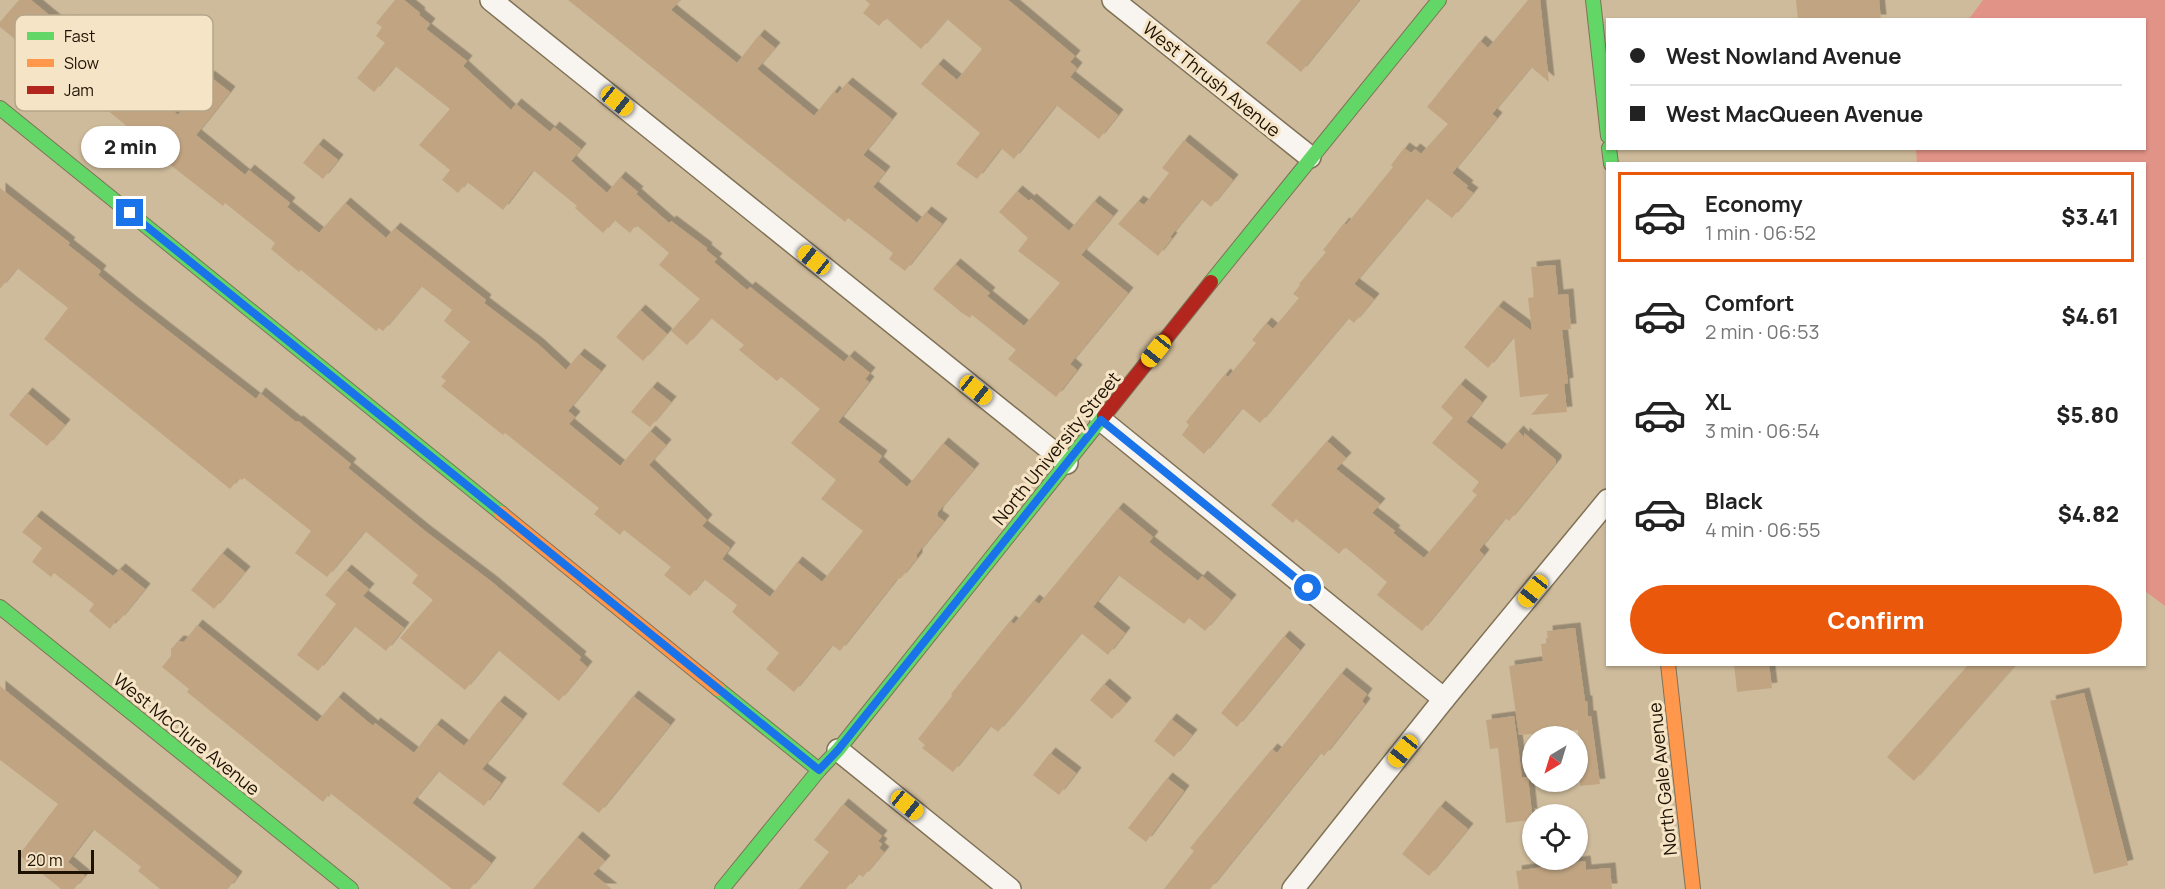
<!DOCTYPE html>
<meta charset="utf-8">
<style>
:root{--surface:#fff;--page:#f6f6f6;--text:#222;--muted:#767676;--line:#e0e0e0;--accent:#ea580c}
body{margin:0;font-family:Manrope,sans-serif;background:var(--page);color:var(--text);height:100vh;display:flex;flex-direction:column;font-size:22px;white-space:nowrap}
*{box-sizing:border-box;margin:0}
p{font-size:20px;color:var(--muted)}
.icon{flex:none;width:33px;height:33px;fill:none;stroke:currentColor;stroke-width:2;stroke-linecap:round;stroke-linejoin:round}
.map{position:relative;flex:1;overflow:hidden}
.side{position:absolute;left:1606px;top:162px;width:540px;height:504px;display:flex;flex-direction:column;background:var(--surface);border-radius:0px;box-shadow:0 2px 4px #0004}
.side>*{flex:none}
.guide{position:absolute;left:1606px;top:18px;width:540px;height:132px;border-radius:0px;box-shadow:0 2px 4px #0004;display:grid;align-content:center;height:132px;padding:0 24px;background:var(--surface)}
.needle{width:39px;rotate:218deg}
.buttons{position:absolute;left:1522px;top:726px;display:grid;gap:12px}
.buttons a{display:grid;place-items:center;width:66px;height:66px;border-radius:50%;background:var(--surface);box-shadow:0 2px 4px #0004;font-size:30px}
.scale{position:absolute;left:18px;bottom:15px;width:76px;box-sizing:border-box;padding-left:6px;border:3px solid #1d1100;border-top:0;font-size:16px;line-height:21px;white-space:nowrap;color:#1d1100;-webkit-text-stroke:4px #f6e4c7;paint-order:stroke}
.end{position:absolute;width:27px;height:27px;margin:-14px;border:8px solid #1a73e8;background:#fff;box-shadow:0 0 0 3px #fff}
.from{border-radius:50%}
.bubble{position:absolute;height:42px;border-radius:21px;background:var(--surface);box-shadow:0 2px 4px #0004;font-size:20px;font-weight:800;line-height:42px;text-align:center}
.car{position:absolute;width:18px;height:36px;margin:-18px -9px;border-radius:8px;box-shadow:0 0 4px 2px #0007;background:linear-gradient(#f5c518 24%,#345 0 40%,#f5c518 0 76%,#345 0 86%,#f5c518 0)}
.guide b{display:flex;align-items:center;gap:21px;height:57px;font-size:22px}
.guide b+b{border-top:2px solid var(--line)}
.guide i{width:15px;height:15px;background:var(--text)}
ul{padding:10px 0 0;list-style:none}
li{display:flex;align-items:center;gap:18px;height:90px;margin:0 12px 9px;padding:0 12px;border:3px solid transparent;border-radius:0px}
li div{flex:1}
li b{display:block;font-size:22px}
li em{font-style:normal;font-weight:800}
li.current{border-color:var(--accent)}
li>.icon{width:54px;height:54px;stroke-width:1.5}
.button{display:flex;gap:12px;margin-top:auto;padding:12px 24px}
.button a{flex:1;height:69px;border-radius:36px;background:var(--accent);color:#fff;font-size:24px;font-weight:800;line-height:69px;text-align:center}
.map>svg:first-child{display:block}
.green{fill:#e29387}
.building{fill:#c1a583;filter:url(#shadow)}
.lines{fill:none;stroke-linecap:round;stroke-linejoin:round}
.street-casing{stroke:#807257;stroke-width:24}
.fast-casing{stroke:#807257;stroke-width:16}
.slow-casing{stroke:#807257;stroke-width:16}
.jam-casing{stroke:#807257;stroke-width:16}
.street{stroke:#f8f5f0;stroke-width:21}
.fast{stroke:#63d668;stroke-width:14}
.slow{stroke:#ff974d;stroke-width:14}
.jam{stroke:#b3261e;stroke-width:14}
.route{stroke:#1a73e8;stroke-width:8}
.labels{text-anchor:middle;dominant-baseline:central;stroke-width:6;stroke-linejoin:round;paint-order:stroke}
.street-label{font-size:18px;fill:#1d1100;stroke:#f6e4c7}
.key{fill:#f6e4c7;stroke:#b5a58b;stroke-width:1.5}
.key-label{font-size:16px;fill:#1d1100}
</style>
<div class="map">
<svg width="2165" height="889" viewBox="0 0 2165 889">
<defs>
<filter id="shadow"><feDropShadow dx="5.5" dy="-5.5" stdDeviation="0" flood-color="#0004"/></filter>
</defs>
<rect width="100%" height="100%" fill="#cebb9b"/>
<path class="green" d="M1983,0H2165V606L2145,591V164L1917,163L1916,149L2145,148V20L1969,19Z"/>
<g class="building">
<path d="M19,0H31L65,28L72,20L113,53L108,58L178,115L209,76L230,92L196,135L245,175L249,170L290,203L287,207L319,233L345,203L386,238L395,228L486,300L484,303L538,344L566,370L579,354L601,371L568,411L575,417L569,424L620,466L650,431L666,445L649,465L707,520L702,526L730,548L722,559L770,597L797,562L822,582L863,531L821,499L836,480L791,443L820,409L781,377L777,381L739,350L744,345L711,318L687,345L671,331L700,299L659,265L669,253L636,225L630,233L614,220L603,233L575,208L577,206L533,170L503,210L467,182L458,193L442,180L450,170L419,145L450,109L395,66L374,92L357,78L385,43L376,36L382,27L376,23L395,0H404L420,13L419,15L430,24L426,29L467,61L463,66L511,110L516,104L550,132L554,127L581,149L571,161L607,193L620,177L638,192L636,194L669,223L671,221L707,248L706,250L717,259L714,262L747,290L750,287L844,362L849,356L870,373L865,379L869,382L838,422L882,456L878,462L907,487L943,443L974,469L938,512L937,516L944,521L917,554V558L901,578L896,580L840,651L832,645L794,692L766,669L779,653L732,612L737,605L704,579L690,596L664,575L671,567L624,530L620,535L594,514L599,508L505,433L503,435L441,386L446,381L441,377L470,342L444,321L452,310L421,286L383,331L379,328L376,331L301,270L299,272L271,249L275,243L225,203L223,206L164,160L166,158L107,110L105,112L0,27V22Z"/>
<path d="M568,0H680L671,10L737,63L759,35L775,48L757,69L814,116L834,91L837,94L847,83L892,119L863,155L885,172L873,187L917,223L926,212L942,224L905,271L889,259L893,253L848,218L845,222Z"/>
<path d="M865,0H1008L1075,56L1070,62L1077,68L1070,77L1118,115L1099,139L1056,105L1014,159L1001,148L977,179L956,164L980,133L921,84L938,64L957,80L982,49L947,19L921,49L886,18L879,26L863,13L870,4Z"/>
<path d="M1301,0H1359L1301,72L1266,43Z"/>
<path d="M1528,0H1540L1549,82L1531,67L1492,114L1497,118L1452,173L1468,186L1466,188L1473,193L1452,218L1426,198L1354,284L1374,299L1354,323L1348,318L1260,423L1242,408L1204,454L1182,435L1189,425L1186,422L1225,374L1228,377L1256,343L1252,340L1266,323L1273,329L1299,298L1293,294L1300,285L1299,284L1326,252L1323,250L1344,223L1346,225L1393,167L1391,165L1404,148L1411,153L1415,149L1421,154L1448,124L1427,107L1480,41L1488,48Z"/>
<path d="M1796,0H1879L1881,20H1798Z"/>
<path d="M1184,140L1233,180L1211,207L1201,199L1170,237L1172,238L1158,256L1118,224L1138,201L1144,205L1169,173L1162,168Z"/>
<path d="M318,144L338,160L323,179L303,163Z"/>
<path d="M0,188L70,243L68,245L101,271L98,275L135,305L256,399L260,393L296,422L298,421L351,464L348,468L425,531L492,582L581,657L579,660L587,667L559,701L498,650L465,690L400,638L433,600L412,583L418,575L365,531L327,577L295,553L311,531L244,478L242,480L239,478L230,489L44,339L68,308L17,268L0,289Z"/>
<path d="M1017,191L1029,201L1031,199L1069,231L1094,201L1113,216L1081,255L1128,293L1070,364L1077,370L1056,397L1008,359L1016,350L972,315L970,318L962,313L933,289L955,264L990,293L987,296L1024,326L1060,283L1018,251L1028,238L999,212Z"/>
<path d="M1555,265L1558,295L1568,294L1571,329L1562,330L1568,383L1564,384L1567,412L1531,415L1549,394L1520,397L1514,336L1488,368L1464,347L1498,306L1532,331L1528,298L1534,297L1531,267Z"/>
<path d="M640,310L667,334L643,361L616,337Z"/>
<path d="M1460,384L1482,402L1466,422L1502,450L1518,431L1524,437V433L1556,460V463L1509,521L1505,518L1479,550L1484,555L1422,631L1377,595L1387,582L1345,547L1339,554L1296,519L1293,523L1271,505L1327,441L1346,458L1336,469L1380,504L1372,513L1395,531L1393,533L1424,558L1477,495L1472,491L1479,482L1432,443L1453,418L1441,407Z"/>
<path d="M652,387L671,402L650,427L631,412Z"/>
<path d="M27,393L65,425L47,446L9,415Z"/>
<path d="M1118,508L1153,537L1149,542L1198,581L1202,576L1231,600L1205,631L1189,618L1184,624L1118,575L1093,607L1125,633L1108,655L1081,633L998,732L990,726L953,772L922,748L925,745L918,739L952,696L951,694L1010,621L1014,624L1034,600L1039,604Z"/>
<path d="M36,516L113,576L120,569L145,589L119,621L117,619L110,629L89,611L94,604L54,573L51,577L32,562L42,548L22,532Z"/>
<path d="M222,553L245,572L214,609L191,590Z"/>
<path d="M346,570L369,589L363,596L404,628L386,651L354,626L318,671L297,655L336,604L325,595Z"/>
<path d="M197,625L317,722L338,697L373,726L375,723L414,753L436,724L464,746L499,701L522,719L482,769L501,783L484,806L438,771L412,803L491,863L470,889H452L330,793L323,802L187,692L189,689L162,667L171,656V649L178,641L184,642Z"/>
<path d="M1575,628L1585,701H1587L1588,716H1591L1600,784L1580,786L1578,730L1519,735L1509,666L1543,661L1541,644L1548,643L1547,631Z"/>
<path d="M1284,636L1300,650L1237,727L1221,713Z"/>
<path d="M1734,664H1769L1772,688L1737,692Z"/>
<path d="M1969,664H2016L1914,781L1887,757Z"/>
<path d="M1341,673L1367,694L1362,701L1365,704L1324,756L1320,753L1210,889H1164L1194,851L1190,848L1241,786L1272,749L1277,753Z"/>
<path d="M1104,684L1126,703L1112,719L1090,700Z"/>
<path d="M0,686L237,877L228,889H160L138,871L141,867L93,829L68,862L85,876L74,889H61L19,855L58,804L0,760Z"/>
<path d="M2084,693L2128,865L2094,874L2050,701Z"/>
<path d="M633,696L670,725L599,813L562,784Z"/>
<path d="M1514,716L1522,777H1528L1532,814H1529L1530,820L1506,823L1498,748L1490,749L1486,720Z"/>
<path d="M1171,719L1192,735L1174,757L1154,741Z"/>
<path d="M1050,753L1076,773L1059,795L1033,775Z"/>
<path d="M1167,778L1184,791L1146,842L1128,828Z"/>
<path d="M843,804L882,836L878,841L882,844L879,848L884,852L863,877L858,874L846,889H799L829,852L814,840Z"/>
<path d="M1440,806L1468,829L1429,876L1402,854Z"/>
<path d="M577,837L605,861L593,874L612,889H533Z"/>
<path d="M1585,861L1586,870L1610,868L1612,889H1519L1516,871Z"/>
</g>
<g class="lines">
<g class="street-casing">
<g id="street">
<path d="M491,0L1067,463"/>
<path d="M1113,0L1310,157"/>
<path d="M1101,420L1444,699"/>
<path d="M838,750L1010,889"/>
<path d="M1293,889L1444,699L1608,500"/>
</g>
</g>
<g class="fast-casing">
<g id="fast">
<path d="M1593,0L1608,136"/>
<path d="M0,108L501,513"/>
<path d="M1609,148L1611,164"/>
<path d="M1211,282L1439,0"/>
<path d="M0,607L351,889"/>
<path d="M718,689L819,770"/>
<path d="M722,889L819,770L838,750L1104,416"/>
</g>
</g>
<g class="slow-casing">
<g id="slow">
<path d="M501,513L718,689"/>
<path d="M1668,664L1693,889"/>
</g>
</g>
<g class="jam-casing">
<path id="jam" d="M1104,416L1211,282"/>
</g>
<use href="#street" class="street"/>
<use href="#fast" class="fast"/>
<use href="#slow" class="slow"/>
<use href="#jam" class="jam"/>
</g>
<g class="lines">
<path class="route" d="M130,213L819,770L838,750L1101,420L1308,588"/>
</g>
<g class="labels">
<g class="street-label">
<text transform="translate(1212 79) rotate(39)">West Thrush Avenue</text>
<text transform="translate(1056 448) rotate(-51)">North University Street</text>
<text transform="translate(187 734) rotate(39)">West McClure Avenue</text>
<text transform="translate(1662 779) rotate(-96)">North Gale Avenue</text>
</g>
</g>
<rect x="15" y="15" width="198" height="96" rx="9" class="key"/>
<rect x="27" y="32" width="27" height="8" fill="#63d668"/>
<rect x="27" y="59" width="27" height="8" fill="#ff974d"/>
<rect x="27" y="86" width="27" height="8" fill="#b3261e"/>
<g class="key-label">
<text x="64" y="42">Fast</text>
<text x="64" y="69">Slow</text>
<text x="64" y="96">Jam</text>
</g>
</svg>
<div class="buttons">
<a><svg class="needle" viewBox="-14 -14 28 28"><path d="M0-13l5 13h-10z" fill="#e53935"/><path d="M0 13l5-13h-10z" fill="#767676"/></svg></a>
<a><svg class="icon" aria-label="locate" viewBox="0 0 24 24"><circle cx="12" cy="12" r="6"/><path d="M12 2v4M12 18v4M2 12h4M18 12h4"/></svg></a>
</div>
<div class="scale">20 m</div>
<i class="end from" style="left:1308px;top:588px"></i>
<i class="end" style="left:130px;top:213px"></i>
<div class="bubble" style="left:81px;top:126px;width:99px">2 min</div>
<i class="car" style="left:617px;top:101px;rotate:129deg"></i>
<i class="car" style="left:814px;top:260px;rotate:309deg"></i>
<i class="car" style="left:1156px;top:351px;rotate:219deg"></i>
<i class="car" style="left:976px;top:390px;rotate:129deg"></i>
<i class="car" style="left:1533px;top:591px;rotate:219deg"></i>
<i class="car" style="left:1403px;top:751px;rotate:219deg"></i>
<i class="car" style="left:907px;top:805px;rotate:129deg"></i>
<div class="guide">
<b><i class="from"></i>West Nowland Avenue</b>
<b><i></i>West MacQueen Avenue</b>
</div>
<section class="side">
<ul>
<li class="current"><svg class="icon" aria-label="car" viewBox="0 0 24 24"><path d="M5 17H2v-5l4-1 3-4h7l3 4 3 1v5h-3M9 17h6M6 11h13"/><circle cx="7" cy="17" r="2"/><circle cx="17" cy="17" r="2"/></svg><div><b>Economy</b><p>1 min · 06:52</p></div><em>$3.41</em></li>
<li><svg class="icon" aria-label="car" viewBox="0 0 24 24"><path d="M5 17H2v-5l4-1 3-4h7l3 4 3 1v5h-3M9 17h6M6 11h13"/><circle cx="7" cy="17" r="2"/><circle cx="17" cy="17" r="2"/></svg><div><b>Comfort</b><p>2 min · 06:53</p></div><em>$4.61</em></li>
<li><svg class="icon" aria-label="car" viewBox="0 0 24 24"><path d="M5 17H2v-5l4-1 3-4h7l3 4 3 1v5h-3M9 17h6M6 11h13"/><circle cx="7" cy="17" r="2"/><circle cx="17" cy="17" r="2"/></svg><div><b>XL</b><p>3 min · 06:54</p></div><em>$5.80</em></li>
<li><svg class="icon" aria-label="car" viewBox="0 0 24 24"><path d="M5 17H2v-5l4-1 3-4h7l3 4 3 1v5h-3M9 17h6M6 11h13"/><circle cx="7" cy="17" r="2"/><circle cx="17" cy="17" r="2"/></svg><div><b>Black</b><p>4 min · 06:55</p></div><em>$4.82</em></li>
</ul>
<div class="button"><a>Confirm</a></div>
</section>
</div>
